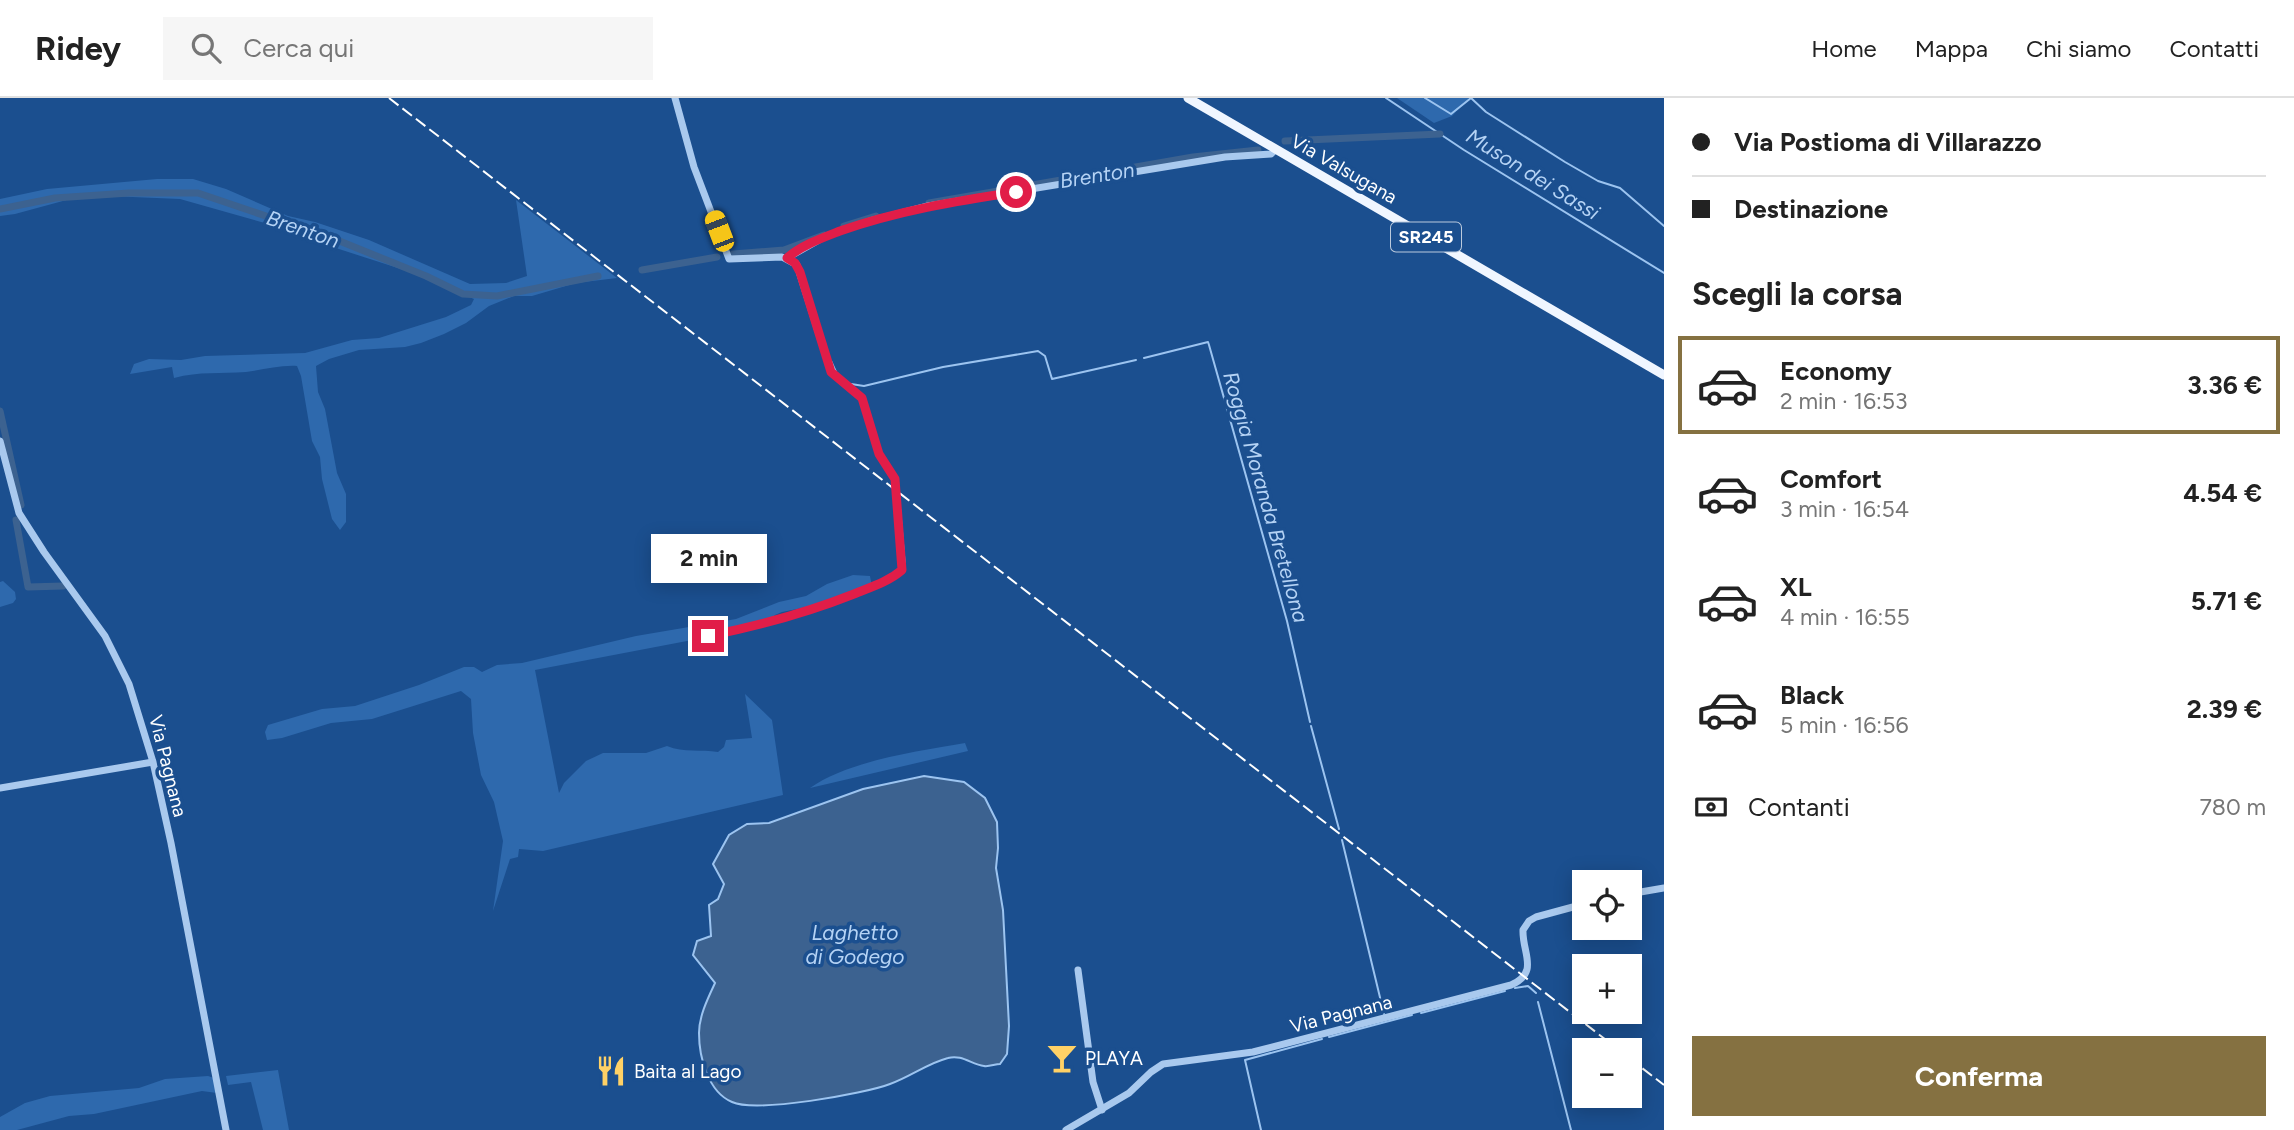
<!DOCTYPE html>
<html lang="it">
<meta charset="utf-8">
<style>
:root{--surface:#fff;--page:#f6f6f6;--text:#222;--muted:#767676;--line:#e0e0e0;--accent:#857141}
body{margin:0;font-family:Figtree,sans-serif;background:var(--page);color:var(--text);height:100vh;display:flex;flex-direction:column;font-size:26px;white-space:nowrap}
*{box-sizing:border-box;margin:0}
p{font-size:23px;color:var(--muted)}
.icon{flex:none;width:38px;height:38px;fill:none;stroke:currentColor;stroke-width:2;stroke-linecap:round;stroke-linejoin:round}
.map{position:relative;flex:1;overflow:hidden}
.side{display:flex;flex-direction:column;background:var(--surface);width:630px}
.side>*{flex:none}
.banner{display:grid;align-content:center;height:154px;padding:0 28px;background:var(--surface)}
.buttons{position:absolute;left:1572px;top:772px;display:grid;gap:14px}
.buttons a{display:grid;place-items:center;width:70px;height:70px;border-radius:0px;background:var(--surface);box-shadow:0 4px 18px #0003;font-size:35px}
.end{position:absolute;width:32px;height:32px;margin:-16px;border:9px solid #e11d48;background:#fff;box-shadow:0 0 0 4px #fff}
.from{border-radius:50%}
.bubble{position:absolute;height:49px;border-radius:0px;background:var(--surface);box-shadow:0 4px 18px #0003;font-size:23px;font-weight:700;line-height:49px;text-align:center}
.car{position:absolute;width:21px;height:42px;margin:-21px -10px;border-radius:9px;box-shadow:0 0 5px 2px #0007;background:linear-gradient(#f5c518 24%,#345 0 40%,#f5c518 0 76%,#345 0 86%,#f5c518 0)}
.banner b{display:flex;align-items:center;gap:24px;height:66px;font-size:26px}
.banner b+b{border-top:2px solid var(--line)}
.banner i{width:18px;height:18px;background:var(--text)}
ul{padding:0;list-style:none}
li{display:flex;align-items:center;gap:21px;height:98px;margin:0 14px 10px;padding:0 14px;border:4px solid transparent;border-radius:0px}
li div{flex:1}
li b{display:block;font-size:26px}
li em{font-style:normal;font-weight:700}
li.on{border-color:var(--accent)}
li>.icon{width:63px;height:63px;stroke-width:1.5}
h2{padding:0 28px;font-size:32px;line-height:84px}
.pay{display:flex;align-items:center;gap:18px;height:77px;padding:0 28px;font-size:26px}
.pay p{margin-inline-start:auto}
.primary-button{display:flex;gap:14px;margin-top:auto;padding:14px 28px}
.primary-button a{flex:1;height:80px;border-radius:0px;background:var(--accent);color:#fff;font-size:28px;font-weight:700;line-height:80px;text-align:center}
header{display:flex;align-items:center;gap:42px;box-sizing:border-box;height:98px;padding:0 35px;background:var(--surface);border-bottom:2px solid var(--line)}
header strong{font-size:33px}
nav{display:flex;gap:38px;margin-inline-start:auto;font-size:24px}
.search{width:490px;height:63px;background:var(--page);display:flex;align-items:center;gap:18px;box-sizing:border-box;padding:0 24px;border-radius:0px;color:var(--muted);font-size:26px}
main{display:flex;flex:1;min-height:0}
.map>svg:first-child{display:block}
.green{fill:#2e69ad}
.water{fill:#3c6290;stroke:#9cc4f0;stroke-width:2}
.lines{fill:none;stroke-linecap:round;stroke-linejoin:round}
.stream{stroke:#9cc4f0;stroke-width:2}
.canal{stroke:#3c6290;stroke-width:7}
.minor{stroke:#a9c9ee;stroke-width:7}
.major{stroke:#f0f6ff;stroke-width:9}
.rail{stroke:#fff;stroke-width:2;stroke-dasharray:12 5;stroke-linecap:butt}
.route{stroke:#e11d48;stroke-width:9}
.labels{text-anchor:middle;dominant-baseline:central;stroke-width:7;stroke-linejoin:round;paint-order:stroke}
.shield{fill:#1b4f8f;stroke:#bbcadd;stroke-width:2}
.shield-label{font-size:18px;font-weight:bold;fill:#fff}
.street-label{font-size:19px;fill:#fff;stroke:#1b4f8f}
.poi-label{font-size:19px;fill:#fff;stroke:#1b4f8f;text-anchor:start}
.water-label{font-size:21px;font-style:italic;fill:#b5d3f5;stroke:#1b4f8f}
</style>
<header>
<strong>Ridey</strong>
<div class="search"><svg class="icon" aria-label="search" viewBox="0 0 24 24"><circle cx="10" cy="10" r="6"/><path d="M15 15l6 6"/></svg>Cerca qui</div>
<nav><a>Home</a><a>Mappa</a><a>Chi siamo</a><a>Contatti</a></nav>
</header>
<main>
<div class="map">
<svg width="1664" height="1032" viewBox="0 0 1664 1032">
<rect width="100%" height="100%" fill="#1b4f8f"/>
<g class="green">
<path d="M1397,0H1469L1452,18L1434,25Z"/>
<path d="M157,81H193L226,91L288,118L315,124L369,142L470,186L506,185L527,178L516,102L617,180L576,185L532,198H514L489,208L466,225L444,236L421,245L405,249L359,252L329,261L316,268L318,294L325,311L337,375L346,396V424L340,432L332,421L322,381L320,359L312,343L301,278L297,268C280,267 263,272 246,274C220,276 200,273 174,280L172,269L130,276L134,266L149,261L181,262L205,258L305,255L352,242L379,240L446,219L471,207L474,201L404,172L311,142L293,133L180,101L85,97L15,116L0,118V101L47,91Z"/>
<path d="M853,477L870,478L872,489L817,507L782,514L775,517L766,526L707,534L708,539L535,572L559,695L564,685L586,663L603,655H646L667,648C684,655 701,651 718,654L724,649L726,642L752,640L745,596L772,622L783,697L543,753L519,751L518,759L510,761L493,813L503,743L494,704L481,677L473,635L471,601L461,593L372,621L331,625L282,640L267,642L265,634L268,627L322,611L355,608L419,587L464,569H474L482,574L497,567L522,565L636,538L736,521L779,504L806,498L827,486Z"/>
<path d="M3,483L15,494L16,501L13,505L0,509V484Z"/>
<path d="M965,645L968,653L810,690C848,663 918,653 965,645Z"/>
<path d="M278,972L289,1032H263L251,984L228,987L226,978Z"/>
<path d="M208,978L214,980L217,995L202,993L94,1016L69,1018L17,1032H0V1019L25,1005L50,998L139,990L165,981Z"/>
</g>
<path class="water" d="M924,678L964,684L985,700L997,724L998,750L996,770L1003,812L1009,928L1007,956L1000,966C995,966 989,969 984,968C972,967 962,956 948,960C928,965 910,979 890,986C864,996 756,1015 732,1004C708,994 699,959 699,935C699,918 708,900 715,885L693,857L697,843L711,838L709,807L718,801L724,786L713,766L729,737L747,726L769,725L863,691Z"/>
<g class="lines">
<g class="stream">
<path d="M1386,0L1464,52L1664,175"/>
<path d="M1425,0L1451,16L1471,0L1486,14L1565,64L1598,83L1620,90L1664,128"/>
<path d="M1144,260L1208,244L1209,247L1287,523L1310,624"/>
<path d="M831,263L836,274"/>
<path d="M851,286L864,288L943,269L1038,253L1045,258L1052,281L1136,262"/>
<path d="M1311,628L1339,731"/>
<path d="M1342,742L1384,916"/>
<path d="M1515,890L1528,888L1536,895"/>
<path d="M1538,904L1571,1032"/>
<path d="M1421,915L1505,893"/>
<path d="M1329,939L1412,917"/>
<path d="M1261,1032L1245,962L1322,941"/>
</g>
<g class="canal">
<path d="M1285,43L1440,36"/>
<path d="M929,105L1193,59L1258,52"/>
<path d="M0,111L55,100L129,95H198L337,142L426,178L463,196L497,198L598,178"/>
<path d="M844,128L876,118"/>
<path d="M733,156L784,152L824,137"/>
<path d="M642,172L717,159"/>
<path d="M0,313L21,407"/>
<path d="M16,422L28,489L63,488"/>
</g>
<g class="minor">
<path d="M675,0L694,69L729,161L782,159L797,167L831,274L862,300L879,356L895,381L902,463V472C888,484 871,489 854,496C806,515 757,528 708,538"/>
<path d="M787,160L826,138L870,123L928,108L1225,59L1271,56L1276,51"/>
<path d="M0,343L19,415L44,454L105,538L129,586L153,664L171,745L226,1032"/>
<path d="M0,690L153,664"/>
<path d="M1629,796L1664,790"/>
<path d="M1078,872L1093,984L1102,1012"/>
<path d="M1066,1032L1129,995L1151,974L1163,966L1253,954L1511,887C1540,874 1522,855 1523,832L1529,823L1536,819L1584,806"/>
</g>
<path class="major" d="M1188,0L1664,277"/>
<g class="rail">
<path d="M389,0L1619,952"/>
<path d="M1629,960L1664,987"/>
</g>
</g>
<g class="lines">
<path class="route" d="M708,538C758,528 806,515 854,496C871,489 888,484 902,472L895,381L879,356L862,300L831,274L800,174L795,165L787,160C802,147 822,140 840,133C897,113 956,103 1016,94"/>
</g>
<defs>
<g id="bar-bare" transform="scale(2.415)"><path d="M-6-5H6L.8 .8V4.5H3.5V6h-7V4.5H-.8V.8Z" fill="#ffd166" stroke="#1b4f8f" stroke-width="2.5" paint-order="stroke"/></g>
<g id="restaurant-bare" transform="scale(2.415)"><path d="M-5-6h1v4h1v-4h1v4h1v-4h1v5L-1.5 .5V6h-2V.5L-5-1ZM5-6V6H3V1.5H1.5Q1.5-4 5-6Z" fill="#ffd166" stroke="#1b4f8f" stroke-width="2.5" paint-order="stroke"/></g>
</defs>
<g fill-rule="evenodd">
<use href="#bar-bare" x="1062" y="960"/>
<use href="#restaurant-bare" x="611" y="973"/>
</g>
<g class="labels">
<rect class="shield" x="1391" y="124.5" width="70" height="29" rx="5"/>
<g class="shield-label">
<text x="1426" y="139">SR245</text>
</g>
<g class="street-label">
<text transform="translate(1344 71) rotate(30)">Via Valsugana</text>
<text transform="translate(168 668) rotate(76)">Via Pagnana</text>
<text transform="translate(1341 916) rotate(-14)">Via Pagnana</text>
</g>
<g class="poi-label">
<text x="1085" y="960">PLAYA</text>
<text x="634" y="973">Baita al Lago</text>
</g>
<g class="water-label">
<text transform="translate(1533 76) rotate(32)">Muson dei Sassi</text>
<text transform="translate(1097 77) rotate(-9)">Brenton</text>
<text transform="translate(303 131) rotate(19)">Brenton</text>
<text transform="translate(1266 399) rotate(74)">Roggia Moranda Bretellona</text>
<text x="855" y="834">Laghetto<tspan x="855" dy="24">di Godego</tspan></text>
</g>
</g>
</svg>
<div class="buttons">
<a><svg class="icon" aria-label="locate" viewBox="0 0 24 24"><circle cx="12" cy="12" r="6"/><path d="M12 2v4M12 18v4M2 12h4M18 12h4"/></svg></a>
<a>+</a>
<a>−</a>
</div>
<i class="end from" style="left:1016px;top:94px"></i>
<i class="end" style="left:708px;top:538px"></i>
<div class="bubble" style="left:651px;top:436px;width:116px">2 min</div>
<i class="car" style="left:719px;top:133px;rotate:339deg"></i>
</div>
<section class="side">
<div class="banner">
<b><i class="from"></i>Via Postioma di Villarazzo</b>
<b><i></i>Destinazione</b>
</div>
<h2>Scegli la corsa</h2>
<ul>
<li class="on"><svg class="icon" aria-label="car" viewBox="0 0 24 24"><path d="M5 17H2v-5l4-1 3-4h7l3 4 3 1v5h-3M9 17h6M6 11h13"/><circle cx="7" cy="17" r="2"/><circle cx="17" cy="17" r="2"/></svg><div><b>Economy</b><p>2 min · 16:53</p></div><em>3.36 €</em></li>
<li><svg class="icon" aria-label="car" viewBox="0 0 24 24"><path d="M5 17H2v-5l4-1 3-4h7l3 4 3 1v5h-3M9 17h6M6 11h13"/><circle cx="7" cy="17" r="2"/><circle cx="17" cy="17" r="2"/></svg><div><b>Comfort</b><p>3 min · 16:54</p></div><em>4.54 €</em></li>
<li><svg class="icon" aria-label="car" viewBox="0 0 24 24"><path d="M5 17H2v-5l4-1 3-4h7l3 4 3 1v5h-3M9 17h6M6 11h13"/><circle cx="7" cy="17" r="2"/><circle cx="17" cy="17" r="2"/></svg><div><b>XL</b><p>4 min · 16:55</p></div><em>5.71 €</em></li>
<li><svg class="icon" aria-label="car" viewBox="0 0 24 24"><path d="M5 17H2v-5l4-1 3-4h7l3 4 3 1v5h-3M9 17h6M6 11h13"/><circle cx="7" cy="17" r="2"/><circle cx="17" cy="17" r="2"/></svg><div><b>Black</b><p>5 min · 16:56</p></div><em>2.39 €</em></li>
</ul>
<div class="pay"><svg class="icon" aria-label="cash" viewBox="0 0 24 24"><path d="M3 7h18v10H3z"/><circle cx="12" cy="12" r="2"/></svg>Contanti<p>780 m</p></div>
<div class="primary-button"><a>Conferma</a></div>
</section>
</main>
